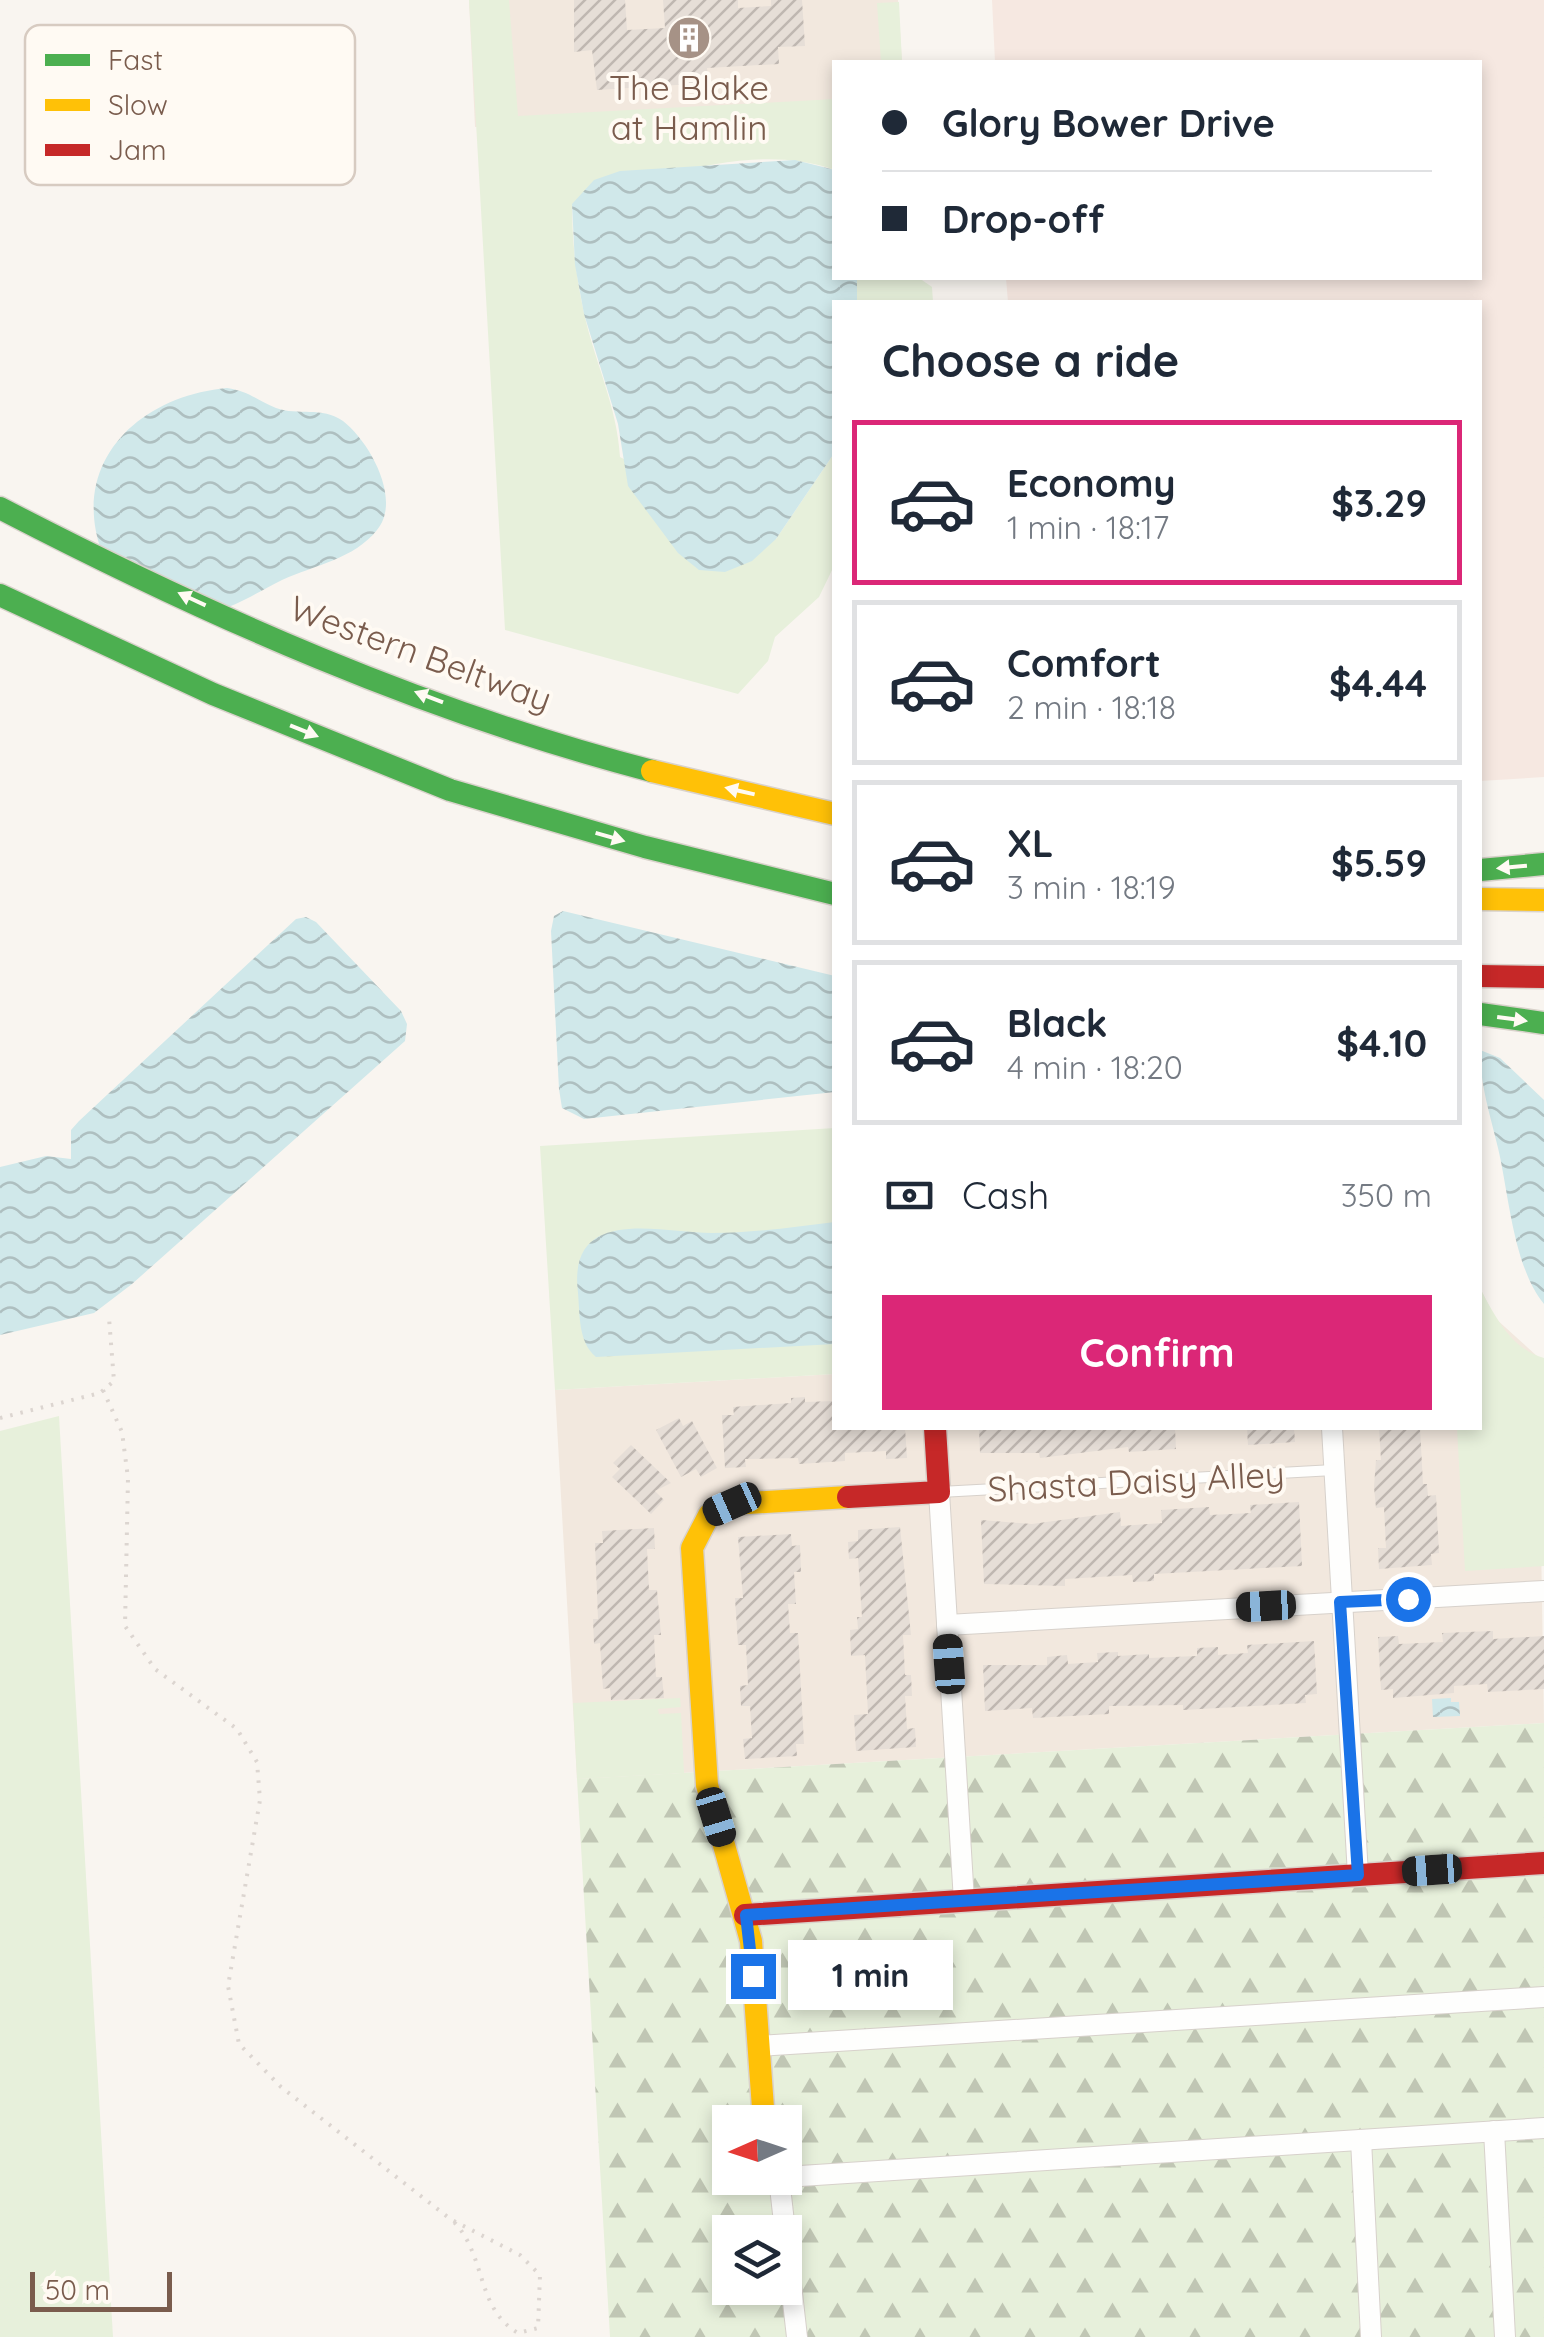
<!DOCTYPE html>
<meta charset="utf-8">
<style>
:root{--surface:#fff;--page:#f6f6f7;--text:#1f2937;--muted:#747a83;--line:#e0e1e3;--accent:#db2777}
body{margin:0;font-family:Quicksand,sans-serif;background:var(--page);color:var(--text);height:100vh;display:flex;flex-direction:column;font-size:38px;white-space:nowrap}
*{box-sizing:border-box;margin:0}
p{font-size:32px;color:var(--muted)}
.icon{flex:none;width:55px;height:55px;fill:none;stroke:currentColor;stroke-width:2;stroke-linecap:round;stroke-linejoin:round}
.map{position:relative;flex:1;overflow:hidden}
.details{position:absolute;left:832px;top:300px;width:650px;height:1130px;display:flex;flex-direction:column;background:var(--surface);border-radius:0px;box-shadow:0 5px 15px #0003}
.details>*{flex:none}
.banner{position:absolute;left:832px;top:60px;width:650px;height:220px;border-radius:0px;box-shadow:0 5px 15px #0003;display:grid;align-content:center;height:220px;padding:0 50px;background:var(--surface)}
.needle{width:65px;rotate:267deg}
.controls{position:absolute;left:712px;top:2105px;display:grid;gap:20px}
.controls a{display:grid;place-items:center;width:90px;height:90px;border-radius:0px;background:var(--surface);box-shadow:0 5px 15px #0003;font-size:50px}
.scale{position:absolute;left:30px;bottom:25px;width:142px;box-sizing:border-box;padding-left:10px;border:5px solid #7a5c4d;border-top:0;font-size:28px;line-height:35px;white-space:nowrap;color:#7a5c4d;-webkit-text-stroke:8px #fffaf3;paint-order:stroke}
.end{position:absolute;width:45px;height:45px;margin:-22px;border:12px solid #1a73e8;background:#fff;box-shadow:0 0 0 5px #fff}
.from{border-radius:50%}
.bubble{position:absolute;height:70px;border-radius:0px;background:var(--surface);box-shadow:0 5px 15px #0003;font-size:32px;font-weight:700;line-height:70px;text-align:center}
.car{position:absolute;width:30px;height:60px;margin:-30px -15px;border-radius:12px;box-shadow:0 0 8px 2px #0007;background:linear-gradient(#222 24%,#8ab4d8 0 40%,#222 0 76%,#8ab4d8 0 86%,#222 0)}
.banner b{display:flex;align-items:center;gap:35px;height:95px;font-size:38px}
.banner b+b{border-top:2px solid var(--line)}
.banner i{width:25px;height:25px;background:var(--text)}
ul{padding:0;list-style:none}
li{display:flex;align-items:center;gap:30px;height:165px;margin:0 20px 15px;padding:0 30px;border:5px solid var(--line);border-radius:0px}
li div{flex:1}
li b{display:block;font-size:38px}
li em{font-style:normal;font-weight:700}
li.on{border-color:var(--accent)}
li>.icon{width:90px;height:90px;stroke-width:1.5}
h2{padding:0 50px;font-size:45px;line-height:120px}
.pay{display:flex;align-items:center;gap:25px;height:110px;padding:0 50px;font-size:38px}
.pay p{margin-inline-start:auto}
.primary-button{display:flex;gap:20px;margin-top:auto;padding:20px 50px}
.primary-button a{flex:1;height:115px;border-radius:0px;background:var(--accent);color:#fff;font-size:40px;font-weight:700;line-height:115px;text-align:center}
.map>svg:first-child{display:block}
.residential{fill:#f2e8de}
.commercial{fill:#f6e8e1}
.green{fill:#e7f0db}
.forest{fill:url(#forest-firs);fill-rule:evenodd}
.water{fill:url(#water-waves)}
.building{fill:url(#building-hatch)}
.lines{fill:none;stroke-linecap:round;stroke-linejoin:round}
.lane-casing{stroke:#d7d1cb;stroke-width:12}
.street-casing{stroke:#d7d1cb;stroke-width:22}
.fast-casing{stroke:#d9d2cb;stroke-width:25}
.slow-casing{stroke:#d9d2cb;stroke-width:25}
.jam-casing{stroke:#d9d2cb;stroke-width:25}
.path{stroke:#dcd5d0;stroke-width:4;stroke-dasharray:2.5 8;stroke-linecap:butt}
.lane{stroke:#fefefd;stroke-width:10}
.street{stroke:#fefefd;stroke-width:20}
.fast{stroke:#4caf50;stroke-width:22}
.slow{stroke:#ffc107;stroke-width:22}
.jam{stroke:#c62828;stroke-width:22}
.oneway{fill:#fffaf3}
.route{stroke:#1a73e8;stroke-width:12}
.labels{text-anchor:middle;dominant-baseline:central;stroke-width:8;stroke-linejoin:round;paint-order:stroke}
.poi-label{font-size:35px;fill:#7a5c4d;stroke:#fffaf3}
.street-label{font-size:35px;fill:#7a5c4d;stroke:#fffaf3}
.key{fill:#fffaf3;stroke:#d7cbc1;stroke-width:2.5}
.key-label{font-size:28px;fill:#7a5c4d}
</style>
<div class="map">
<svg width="1544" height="2337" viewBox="0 0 1544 2337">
<defs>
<pattern id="forest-firs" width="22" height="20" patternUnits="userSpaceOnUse" patternTransform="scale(2.5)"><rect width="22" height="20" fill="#e7f0db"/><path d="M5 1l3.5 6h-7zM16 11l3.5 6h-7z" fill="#c0c6b4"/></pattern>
<pattern id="water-waves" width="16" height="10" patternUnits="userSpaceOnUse" patternTransform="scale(2.5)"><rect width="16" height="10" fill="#d0e8ea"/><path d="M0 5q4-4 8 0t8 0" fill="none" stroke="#aebfc0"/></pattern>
<pattern id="building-hatch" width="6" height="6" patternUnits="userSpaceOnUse" patternTransform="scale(2.5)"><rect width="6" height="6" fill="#e6ded7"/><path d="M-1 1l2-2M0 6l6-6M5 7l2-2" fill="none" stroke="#bfb7b1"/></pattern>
</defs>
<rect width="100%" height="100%" fill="#f9f5f0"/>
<g class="residential">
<path d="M469,0H898L902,62H835V105L475,127Z"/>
<path d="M1480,1288L1495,1318L1538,1357L1544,1723L577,1779L555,1390L835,1374V1428H1480Z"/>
</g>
<path class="commercial" d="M992,0H1544V777L1480,781V302H1008L1006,278H1480V62H995Z"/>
<g class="green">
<path d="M469,0H509L518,116L835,99V170C749,140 654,180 572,204C572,241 576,277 584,313C595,363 617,406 620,457L776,539L835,452L833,568L819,597L775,637L768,661L738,694L505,630Z"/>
<path d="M899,2L902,62H881L877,3Z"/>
<path d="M857,278H919L932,287L933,302H857Z"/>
<path d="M835,1128V1374L555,1390L540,1146Z"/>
<path d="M1480,1288C1494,1315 1512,1350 1544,1358V1566L1465,1571L1457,1428H1480Z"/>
<path d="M59,1416L113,2337H0V1431Z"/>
<path d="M680,1698L681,1707L658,1709L659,1714L681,1713L684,1773L577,1779L573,1703Z"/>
</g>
<path class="forest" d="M1544,1723V2337H610L577,1779ZM730,2122H785V2178H730ZM730,2232H785V2288H730Z"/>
<g class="water">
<path d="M795,160L835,170V278H857V302H835V452L776,539L752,561L725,572L699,570L678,553L628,486L618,424L584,314L575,265L572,204L594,180L620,171Z"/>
<path d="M227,388C248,391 257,400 276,408C298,416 322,406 343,421C370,442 402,500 377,530C354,559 315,565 282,580C258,592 240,604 213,613L102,553C69,462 139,396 227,388Z"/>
<path d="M563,911L835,976V1092L584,1119L562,1108L559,1089L551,931L554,916Z"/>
<path d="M306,917L316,922L401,1011L407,1024L405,1041L132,1284L94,1313L0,1335V1167L46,1156L71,1159V1130L79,1121L296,919Z"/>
<path d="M1480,1050L1500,1058L1544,1100V1304C1513,1266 1509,1194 1498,1148C1490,1114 1480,1085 1480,1050Z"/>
<path d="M835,1222V1344L596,1357C578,1342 580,1315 578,1293C567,1204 661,1233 712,1233C753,1233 794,1227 835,1222Z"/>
<path d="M1451,1698V1702H1459L1460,1716L1433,1717L1432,1699Z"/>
</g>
<g class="building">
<path d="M574,0H625L627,30L665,28L663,0H738V8L771,6V0H802L805,46L778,47L779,64L707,68L708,83L597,90L592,50L574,52Z"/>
<path d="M805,1397V1402L835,1401V1428H905L907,1458L886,1459V1451L845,1453V1461L799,1464L798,1458L745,1459L746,1467L725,1468L722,1415H734L733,1407L791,1403V1398Z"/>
<path d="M679,1418L683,1426L692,1421L717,1468L701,1477L696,1469L681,1477L656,1430Z"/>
<path d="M979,1428H1175L1176,1449L1129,1452L1128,1447L1040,1458L1039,1453H980Z"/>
<path d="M1247,1428H1294L1295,1442L1248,1445Z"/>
<path d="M1379,1428H1420L1423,1484H1427L1428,1496L1436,1495L1439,1553L1431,1554L1432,1565L1379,1569L1378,1548H1386L1384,1507L1376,1508L1374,1487L1376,1460H1381Z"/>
<path d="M631,1445L671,1483L655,1491L664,1500L651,1514L612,1477L620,1469L613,1463Z"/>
<path d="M1299,1502L1302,1566L1154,1574V1581L1133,1582L1132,1575L1065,1579V1586L984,1584L981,1520L1032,1524L1120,1512L1121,1526L1162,1523L1161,1510L1209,1507L1210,1515L1251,1513L1250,1505Z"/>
<path d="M900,1527L911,1635H903L905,1675H911L912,1696H905L907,1729L915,1728L916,1747L856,1751L854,1715L868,1714L865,1655L851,1656L850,1630L858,1629L857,1617H862L858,1558L849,1559L848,1542L858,1541V1530Z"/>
<path d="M654,1528L655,1549H647L649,1590H657L661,1635H654L656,1677H662L664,1698L611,1700L610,1688L603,1689L600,1643L594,1644L593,1619H598L595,1543H603L602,1531Z"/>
<path d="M791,1534L792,1546L800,1545L801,1572H794L796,1604H788L790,1633H798L804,1744H796L797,1756L745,1759L743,1739L752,1738L750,1706H741L740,1686L748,1685L746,1645H738L735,1598H743L738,1537Z"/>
<path d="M1493,1631V1639L1544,1636V1689L1488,1692L1487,1684L1454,1686V1693L1393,1698V1689L1381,1690L1378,1637L1398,1636L1399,1644L1443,1642L1442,1633Z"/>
<path d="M1314,1641L1317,1694L1305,1695L1306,1703L1183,1710V1705L1109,1706V1714L1033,1718L1032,1708L985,1711L983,1665H1047V1657L1067,1655L1068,1664L1098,1662L1097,1653L1118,1652V1656L1149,1654V1658L1197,1656V1648L1218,1647V1655L1248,1653L1247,1645Z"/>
</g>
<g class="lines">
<g class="lane-casing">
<path id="lane" d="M940,1492L1334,1470"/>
</g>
<g class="street-casing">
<g id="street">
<path d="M1332,1428L1358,1875"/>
<path d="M939,1492L964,1901"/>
<path d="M947,1625L1544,1591"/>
<path d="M758,2046L1544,1997"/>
<path d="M1494,2131L1505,2337"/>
<path d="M1361,2140L1371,2337"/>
<path d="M785,2177L1544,2128"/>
<path d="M779,2178L797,2337"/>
</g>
</g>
<g class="fast-casing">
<g id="fast">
<path d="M0,508C208,616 425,712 652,771"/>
<path d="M0,595L213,694L450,790L645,847L835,894"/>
<path d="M1480,870L1544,864"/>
<path d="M1480,1014L1544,1023"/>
</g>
</g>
<g class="slow-casing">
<g id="slow">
<path d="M652,771L835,814"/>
<path d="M1480,899L1544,900"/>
<path d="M764,2122L751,1941L707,1785L692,1548L709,1515L732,1504L848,1497"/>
</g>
</g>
<g class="jam-casing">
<g id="jam">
<path d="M1480,976L1544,977"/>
<path d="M848,1497L939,1492L935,1428"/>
<path d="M745,1915L1544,1863"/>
</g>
</g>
<g class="path">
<path d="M103,1390L122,1432L128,1478L125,1626L155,1669L237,1729L257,1762L260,1800L228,1986L239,2044L281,2087L449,2218L452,2220L520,2255L540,2275L538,2328L518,2333C475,2308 487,2254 452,2220"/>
<path d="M0,1418L100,1393L114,1381L109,1318"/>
</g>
<use href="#lane" class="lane"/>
<use href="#street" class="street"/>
<use href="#fast" class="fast"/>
<use href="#slow" class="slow"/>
<use href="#jam" class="jam"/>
</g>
<defs><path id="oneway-solid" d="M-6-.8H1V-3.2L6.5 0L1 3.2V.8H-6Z" transform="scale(2.5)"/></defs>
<g class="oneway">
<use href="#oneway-solid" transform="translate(192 599) rotate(-155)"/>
<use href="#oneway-solid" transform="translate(429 697) rotate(-159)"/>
<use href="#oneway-solid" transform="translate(304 731) rotate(22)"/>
<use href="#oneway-solid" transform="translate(740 791) rotate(-167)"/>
<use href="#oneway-solid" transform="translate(610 837) rotate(16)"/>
<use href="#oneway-solid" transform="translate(1512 867) rotate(175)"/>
<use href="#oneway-solid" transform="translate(1512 1019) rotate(8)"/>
</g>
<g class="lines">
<path class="route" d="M753,1976L746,1915L1358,1875L1340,1602L1408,1599"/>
</g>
<defs>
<g id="building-disc" transform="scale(2.25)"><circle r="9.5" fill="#a69286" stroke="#fffaf3"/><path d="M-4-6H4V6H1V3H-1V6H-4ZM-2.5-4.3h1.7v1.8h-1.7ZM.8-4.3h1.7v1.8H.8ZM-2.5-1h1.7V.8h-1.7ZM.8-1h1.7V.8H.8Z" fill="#fff"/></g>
</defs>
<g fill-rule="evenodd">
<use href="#building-disc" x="689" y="38"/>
</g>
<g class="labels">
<g class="poi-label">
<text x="689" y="87">The Blake<tspan x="689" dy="40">at Hamlin</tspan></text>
</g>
<g class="street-label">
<text transform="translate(421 653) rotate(20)">Western Beltway</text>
<text transform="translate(1136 1481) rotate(-3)">Shasta Daisy Alley</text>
</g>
</g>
<rect x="25" y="25" width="330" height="160" rx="15" class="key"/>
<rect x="45" y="54" width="45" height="12" fill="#4caf50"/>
<rect x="45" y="99" width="45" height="12" fill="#ffc107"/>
<rect x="45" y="144" width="45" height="12" fill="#c62828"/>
<g class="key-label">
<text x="108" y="70">Fast</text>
<text x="108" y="115">Slow</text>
<text x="108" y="160">Jam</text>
</g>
</svg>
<div class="controls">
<a><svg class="needle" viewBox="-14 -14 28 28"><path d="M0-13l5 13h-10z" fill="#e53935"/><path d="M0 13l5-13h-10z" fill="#747a83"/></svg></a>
<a><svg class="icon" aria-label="layers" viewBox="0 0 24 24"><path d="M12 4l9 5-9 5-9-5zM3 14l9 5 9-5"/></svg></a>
</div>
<div class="scale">50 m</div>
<i class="end from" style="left:1408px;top:1599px"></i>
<i class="end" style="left:753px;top:1976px"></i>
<div class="bubble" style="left:788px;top:1940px;width:165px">1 min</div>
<i class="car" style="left:732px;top:1504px;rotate:246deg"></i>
<i class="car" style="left:1266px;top:1606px;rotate:267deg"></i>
<i class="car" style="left:949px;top:1664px;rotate:356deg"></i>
<i class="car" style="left:716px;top:1817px;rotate:163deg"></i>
<i class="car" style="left:1432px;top:1870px;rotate:266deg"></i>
<div class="banner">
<b><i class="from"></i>Glory Bower Drive</b>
<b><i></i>Drop-off</b>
</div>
<section class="details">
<h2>Choose a ride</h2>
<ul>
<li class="on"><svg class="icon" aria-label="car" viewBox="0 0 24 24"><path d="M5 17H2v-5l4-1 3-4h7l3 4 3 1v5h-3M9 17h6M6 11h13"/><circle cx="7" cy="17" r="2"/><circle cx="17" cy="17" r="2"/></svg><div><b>Economy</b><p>1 min · 18:17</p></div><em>$3.29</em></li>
<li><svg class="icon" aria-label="car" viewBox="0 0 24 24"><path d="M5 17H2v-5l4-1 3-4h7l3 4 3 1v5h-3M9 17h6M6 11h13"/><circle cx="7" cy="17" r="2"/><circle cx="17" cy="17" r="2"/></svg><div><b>Comfort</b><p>2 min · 18:18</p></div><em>$4.44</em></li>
<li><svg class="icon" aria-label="car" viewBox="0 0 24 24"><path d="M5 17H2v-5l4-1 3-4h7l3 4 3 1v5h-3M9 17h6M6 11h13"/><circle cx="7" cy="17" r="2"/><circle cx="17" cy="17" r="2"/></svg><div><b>XL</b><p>3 min · 18:19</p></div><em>$5.59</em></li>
<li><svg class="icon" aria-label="car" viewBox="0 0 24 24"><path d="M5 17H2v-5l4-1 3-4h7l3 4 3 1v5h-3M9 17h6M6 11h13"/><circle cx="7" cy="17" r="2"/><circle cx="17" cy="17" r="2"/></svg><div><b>Black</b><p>4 min · 18:20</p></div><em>$4.10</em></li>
</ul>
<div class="pay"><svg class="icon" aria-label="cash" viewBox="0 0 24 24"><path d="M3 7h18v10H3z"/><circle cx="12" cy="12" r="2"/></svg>Cash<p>350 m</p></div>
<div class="primary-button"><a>Confirm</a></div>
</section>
</div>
